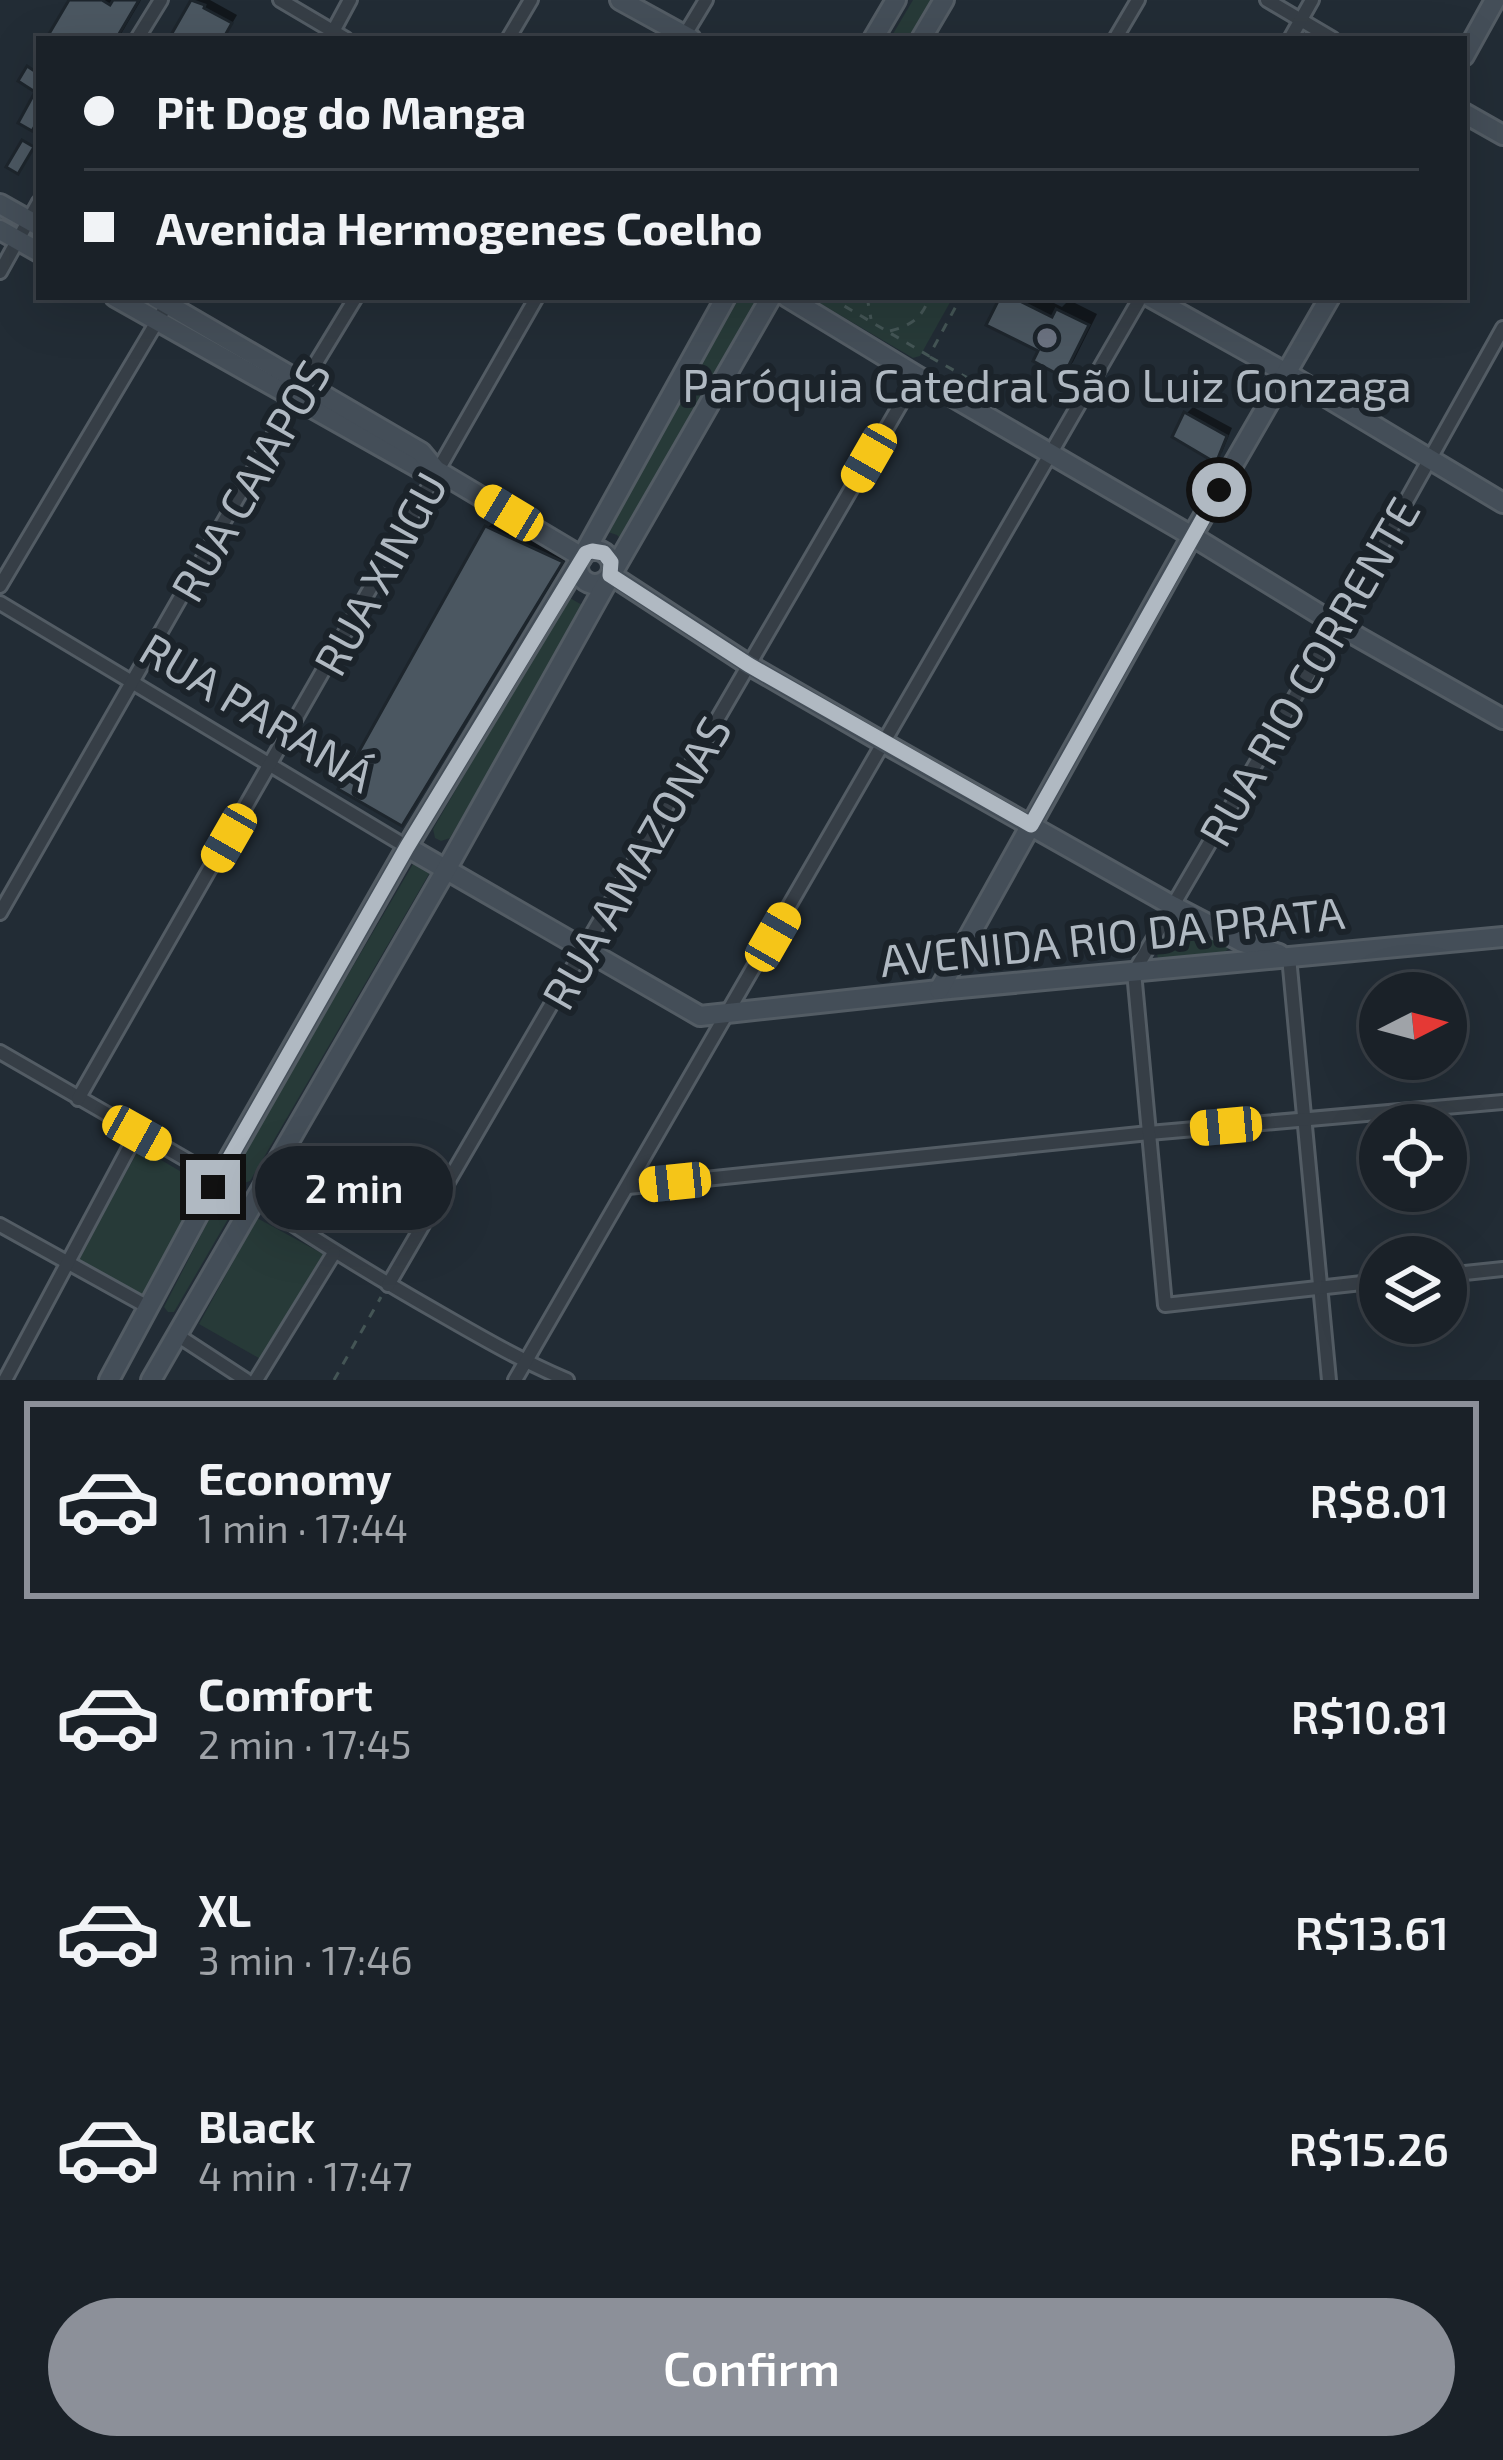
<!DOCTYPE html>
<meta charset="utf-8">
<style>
:root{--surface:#1a2128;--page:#272e34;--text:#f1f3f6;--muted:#9fa3a8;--line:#383e45;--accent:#8c9099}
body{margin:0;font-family:"Exo 2",sans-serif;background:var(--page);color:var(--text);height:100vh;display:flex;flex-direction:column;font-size:45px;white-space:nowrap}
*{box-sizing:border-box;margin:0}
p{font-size:39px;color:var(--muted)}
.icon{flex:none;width:66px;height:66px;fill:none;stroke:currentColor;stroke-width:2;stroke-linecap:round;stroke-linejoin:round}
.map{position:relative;height:1380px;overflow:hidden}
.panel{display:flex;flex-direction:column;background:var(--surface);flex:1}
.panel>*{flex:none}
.hud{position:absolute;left:36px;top:36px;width:1431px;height:264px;border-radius:0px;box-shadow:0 12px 48px #0002,0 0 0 3px var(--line);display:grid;align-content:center;height:264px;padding:0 48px;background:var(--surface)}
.needle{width:78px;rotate:84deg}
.tools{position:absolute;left:1359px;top:972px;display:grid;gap:24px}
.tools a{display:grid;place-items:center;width:108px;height:108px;border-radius:50%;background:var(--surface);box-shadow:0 12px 48px #0002,0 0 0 3px var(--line);font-size:60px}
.end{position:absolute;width:54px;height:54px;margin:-27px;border:15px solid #b0b9c2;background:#111;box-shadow:0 0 0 6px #111}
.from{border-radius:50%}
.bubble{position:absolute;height:84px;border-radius:42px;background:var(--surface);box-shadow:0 12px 48px #0002,0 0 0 3px var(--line);font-size:39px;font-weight:600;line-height:84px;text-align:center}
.car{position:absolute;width:36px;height:72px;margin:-36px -18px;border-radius:15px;box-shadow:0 0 9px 3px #0007;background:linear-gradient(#f5c518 24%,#345 0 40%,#f5c518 0 76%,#345 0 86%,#f5c518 0)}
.hud b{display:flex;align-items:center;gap:42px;height:114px;font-size:45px}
.hud b+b{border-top:3px solid var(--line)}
.hud i{width:30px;height:30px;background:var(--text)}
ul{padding:21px 0 0;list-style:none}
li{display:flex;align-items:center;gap:36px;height:198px;margin:0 24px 18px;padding:0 24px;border:6px solid transparent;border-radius:0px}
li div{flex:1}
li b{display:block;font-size:45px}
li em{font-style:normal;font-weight:600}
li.on{border-color:var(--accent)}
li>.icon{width:108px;height:108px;stroke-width:1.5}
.button{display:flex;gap:24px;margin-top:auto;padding:24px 48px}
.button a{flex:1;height:138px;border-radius:72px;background:var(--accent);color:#fff;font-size:48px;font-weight:600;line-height:138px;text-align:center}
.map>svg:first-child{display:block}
.green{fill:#273a38}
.shadow{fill:#0007}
.building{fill:#4b5761;stroke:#1d252c;stroke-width:3}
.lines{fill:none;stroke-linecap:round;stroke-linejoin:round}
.street-casing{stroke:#535c64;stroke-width:18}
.secondary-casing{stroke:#535c64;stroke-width:24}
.path{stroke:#455;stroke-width:3;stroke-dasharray:9 9;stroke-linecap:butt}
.street{stroke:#363e46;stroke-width:12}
.secondary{stroke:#444e58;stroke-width:18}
.route{stroke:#b0b9c2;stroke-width:15}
.worship-dot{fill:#6b7280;stroke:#1b232a;stroke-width:4.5}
.labels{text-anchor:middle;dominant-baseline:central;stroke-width:12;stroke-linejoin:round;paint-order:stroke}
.poi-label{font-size:45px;fill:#b0b9c2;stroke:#1b232a}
.street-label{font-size:45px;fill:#b0b9c2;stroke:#1b232a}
</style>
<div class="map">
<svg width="1503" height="1380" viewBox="0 0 1503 1380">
<rect width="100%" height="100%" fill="#222c35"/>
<g class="green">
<path d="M913,0H935L912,39H890Z"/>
<path d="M740,297H762L623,541L617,535L602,530Z"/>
<path d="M809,297H953L920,356L913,358Z"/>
<path d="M568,597L584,606L450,838L441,841L435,838L433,829Z"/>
<path d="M419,862L429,868V874L250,1181L244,1183L237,1181L233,1171L413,864Z"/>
<path d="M1182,921L1227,942L1228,949L1225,952L1158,959L1156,948L1173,924Z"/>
<path d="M144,1150L202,1184L145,1296L78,1259L138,1151L142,1153Z"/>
<path d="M226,1197L233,1201L235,1207L174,1312H168L164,1307L220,1198Z"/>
<path d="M257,1218L323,1254L264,1361L199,1324Z"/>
</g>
<g class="shadow">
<path d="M72,0H141L118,39H55Z"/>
<path d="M194,0H210L237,15L223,39H184L175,34Z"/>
<path d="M1004,297H1042L1062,307L1069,300L1097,314L1073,362L1063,373Z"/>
<path d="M1193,407L1232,428L1222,452L1215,459L1186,414Z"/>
<path d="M498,518L571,551L412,812L402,823L487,528Z"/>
</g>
<g class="building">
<path d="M69,0H102L110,5L113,0H139L116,39H46Z"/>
<path d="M191,0L205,5L204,8L232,23L223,39H178L171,35Z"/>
<path d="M27,66L39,74V119L32,131L18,123L35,92L18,81Z"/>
<path d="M22,140L34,147L18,174L6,167Z"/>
<path d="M1000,297H1012L1052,317L1056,309L1089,325L1063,377L1033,361L1038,351L986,325Z"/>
<path d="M1184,412L1227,436L1216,463L1172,437Z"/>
<path d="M485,526L563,562L402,826L338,789Z"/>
</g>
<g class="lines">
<g class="street-casing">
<g id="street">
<path d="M280,0L346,39"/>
<path d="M1267,0L1333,39"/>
<path d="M683,38L706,0"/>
<path d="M137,39L161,0"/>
<path d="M329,39L350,0"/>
<path d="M508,39L531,0"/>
<path d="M1115,39L1138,0"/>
<path d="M1290,39L1312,0"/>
<path d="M0,272L39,202"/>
<path d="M0,586L171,298"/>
<path d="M0,603L407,847"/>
<path d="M0,913L294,399L356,297"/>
<path d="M1289,957L1329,1380"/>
<path d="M0,1052L218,1178"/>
<path d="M78,1099L537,297"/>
<path d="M628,1187L1149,1133L1503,1102"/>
<path d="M255,1199C316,1241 379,1279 444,1316C484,1339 524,1362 567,1380"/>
<path d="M0,1225L148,1307"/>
<path d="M1446,1275L1503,1269"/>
<path d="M1380,1281L1165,1305L1134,972L1337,625L1503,328"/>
<path d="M388,1285L917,376"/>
<path d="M177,1335L246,1380"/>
<path d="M5,1380L137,1133"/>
<path d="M256,1380L334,1253"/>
<path d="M515,1380L1141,297"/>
</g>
</g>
<g class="secondary-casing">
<g id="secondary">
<path d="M620,0L691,39"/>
<path d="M873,39L896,0"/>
<path d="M921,39L944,0"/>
<path d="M1464,56L1495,0"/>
<path d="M1464,113L1503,135"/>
<path d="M0,204L39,226"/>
<path d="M0,230L39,252"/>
<path d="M115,297L417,467L436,470"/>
<path d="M155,297L421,452L436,470L582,557"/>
<path d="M787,297L917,376L1192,536L1337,625L1503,719"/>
<path d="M1150,297L1288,374L1503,503"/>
<circle cx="595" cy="567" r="17"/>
<path d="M611,575L749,665L884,743L1173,906L1242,942L1279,954"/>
<path d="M407,847L700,1016L939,990L1503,937"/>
<path d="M939,990L1192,536L1330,297"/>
<path d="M109,1380L218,1178L407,847L582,557L726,297"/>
<path d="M151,1380L447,868L611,575L771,297"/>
</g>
</g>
<g class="path">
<path d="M829,297L929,356L961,297"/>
<path d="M867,297L871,319"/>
<path d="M890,331C910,326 923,318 929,297"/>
<path d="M930,357L973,381"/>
<path d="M334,1380L381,1297"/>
</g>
<use href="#street" class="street"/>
<use href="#secondary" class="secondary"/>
</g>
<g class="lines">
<path class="route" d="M213,1187L407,847L586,553L592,551L604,553L611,562L610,575L749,665L1031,825L1219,490"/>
</g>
<circle class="worship-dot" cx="1047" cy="338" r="12"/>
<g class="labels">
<g class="poi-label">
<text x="1047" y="384">Paróquia Catedral São Luiz Gonzaga</text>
</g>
<g class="street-label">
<text transform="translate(249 480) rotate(-60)">RUA CAIAPOS</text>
<text transform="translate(379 573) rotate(-61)">RUA XINGU</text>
<text transform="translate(1308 671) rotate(-60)">RUA RIO CORRENTE</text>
<text transform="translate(258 711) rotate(31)">RUA PARANÁ</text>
<text transform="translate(635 862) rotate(-60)">RUA AMAZONAS</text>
<text transform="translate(1112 935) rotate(-6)">AVENIDA RIO DA PRATA</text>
</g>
</g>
</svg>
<div class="tools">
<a><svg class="needle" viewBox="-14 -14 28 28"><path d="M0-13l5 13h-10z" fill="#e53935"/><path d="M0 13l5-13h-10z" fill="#9fa3a8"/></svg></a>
<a><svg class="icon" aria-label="locate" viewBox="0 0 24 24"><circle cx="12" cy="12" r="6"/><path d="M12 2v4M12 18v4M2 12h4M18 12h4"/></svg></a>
<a><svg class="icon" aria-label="layers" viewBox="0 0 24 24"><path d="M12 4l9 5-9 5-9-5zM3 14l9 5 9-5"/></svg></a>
</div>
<i class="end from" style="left:1219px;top:490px"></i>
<i class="end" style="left:213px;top:1187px"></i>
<div class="bubble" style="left:255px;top:1146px;width:198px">2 min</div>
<i class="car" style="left:869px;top:458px;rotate:210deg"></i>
<i class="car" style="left:509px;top:513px;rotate:301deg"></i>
<i class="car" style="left:229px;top:838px;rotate:210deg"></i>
<i class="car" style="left:773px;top:937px;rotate:30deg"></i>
<i class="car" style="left:1226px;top:1126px;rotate:265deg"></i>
<i class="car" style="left:137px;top:1133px;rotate:119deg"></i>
<i class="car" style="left:675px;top:1182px;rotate:264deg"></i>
<div class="hud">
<b><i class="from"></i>Pit Dog do Manga</b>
<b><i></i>Avenida Hermogenes Coelho</b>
</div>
</div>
<section class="panel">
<ul>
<li class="on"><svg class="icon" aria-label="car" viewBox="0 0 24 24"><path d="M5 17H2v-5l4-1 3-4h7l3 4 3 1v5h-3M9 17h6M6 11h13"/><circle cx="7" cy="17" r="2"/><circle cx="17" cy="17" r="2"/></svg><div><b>Economy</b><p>1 min · 17:44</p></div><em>R$8.01</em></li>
<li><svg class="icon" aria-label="car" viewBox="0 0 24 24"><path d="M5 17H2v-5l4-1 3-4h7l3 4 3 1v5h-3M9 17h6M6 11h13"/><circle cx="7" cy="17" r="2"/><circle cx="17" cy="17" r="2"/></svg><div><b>Comfort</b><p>2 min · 17:45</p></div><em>R$10.81</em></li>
<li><svg class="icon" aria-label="car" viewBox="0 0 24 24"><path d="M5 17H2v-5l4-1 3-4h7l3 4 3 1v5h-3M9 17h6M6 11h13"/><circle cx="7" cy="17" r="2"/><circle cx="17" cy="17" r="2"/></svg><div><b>XL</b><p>3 min · 17:46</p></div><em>R$13.61</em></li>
<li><svg class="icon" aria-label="car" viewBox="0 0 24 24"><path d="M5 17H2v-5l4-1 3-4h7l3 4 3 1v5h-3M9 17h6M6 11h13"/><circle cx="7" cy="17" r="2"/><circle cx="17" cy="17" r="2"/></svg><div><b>Black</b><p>4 min · 17:47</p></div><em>R$15.26</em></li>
</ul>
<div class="button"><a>Confirm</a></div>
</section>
